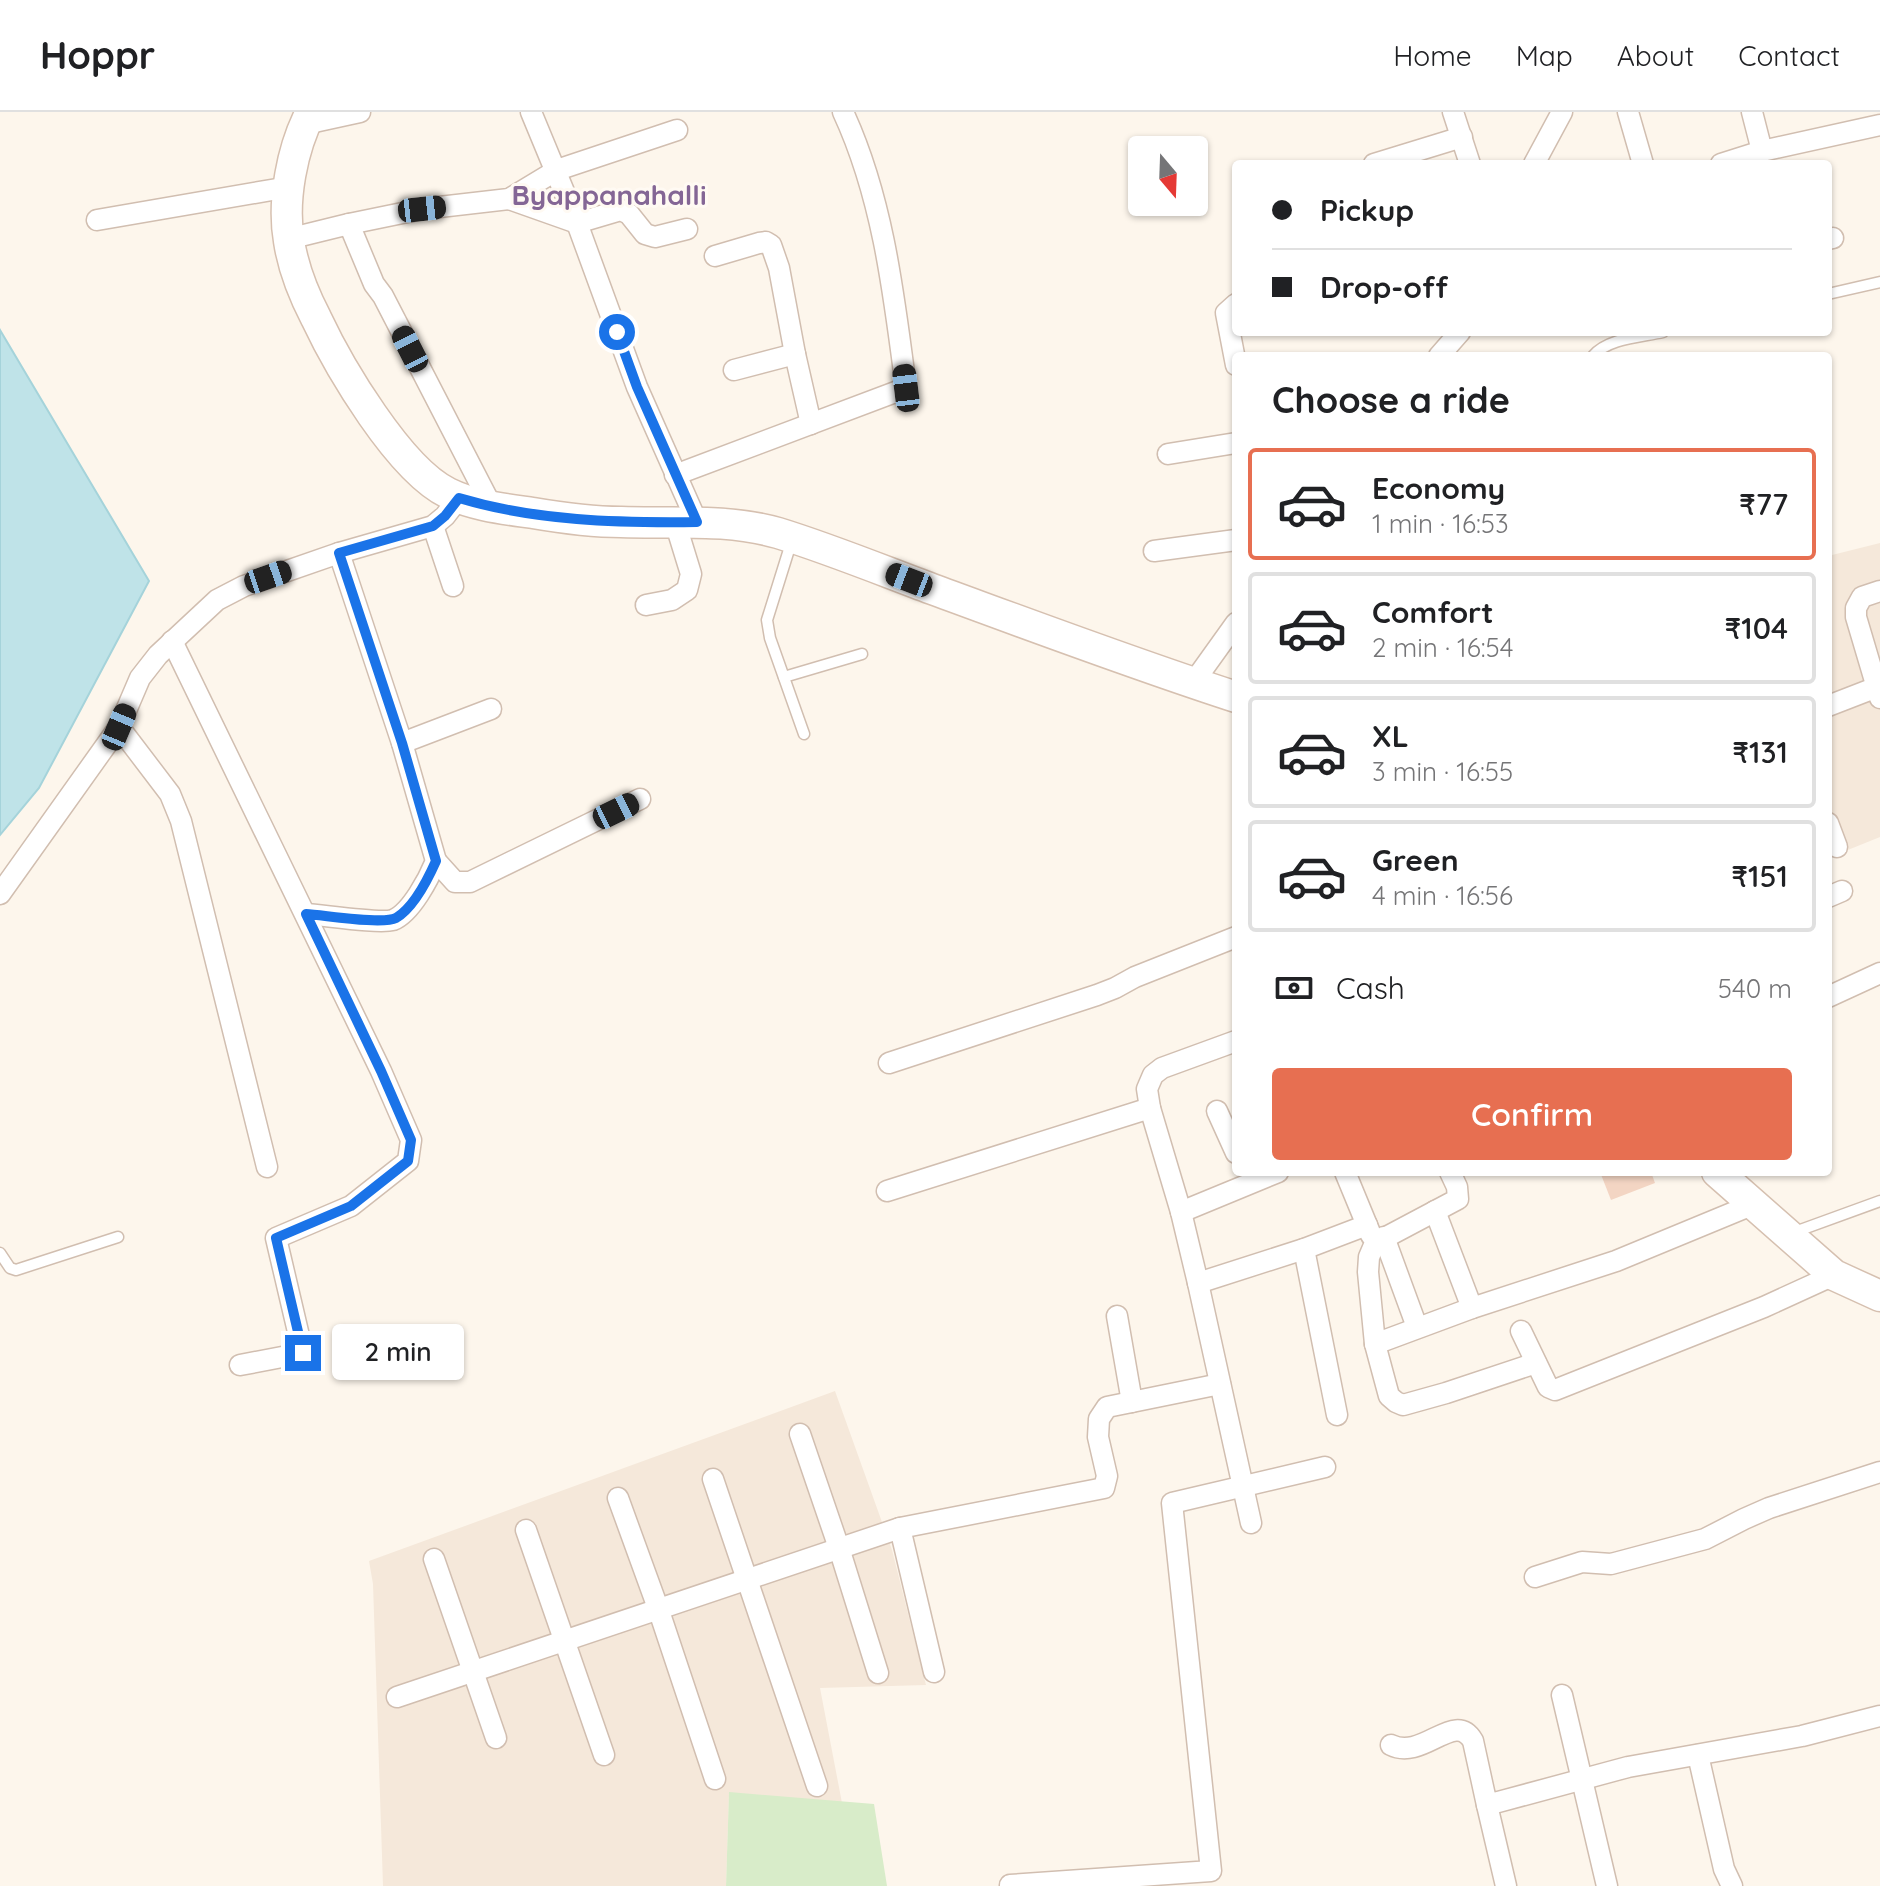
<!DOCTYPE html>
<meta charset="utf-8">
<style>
:root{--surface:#fff;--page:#f6f6f6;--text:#202124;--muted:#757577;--line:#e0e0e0;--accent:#e76f51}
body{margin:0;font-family:Quicksand,sans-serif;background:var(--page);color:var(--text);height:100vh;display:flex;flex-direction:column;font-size:30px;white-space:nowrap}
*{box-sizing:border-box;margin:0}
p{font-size:26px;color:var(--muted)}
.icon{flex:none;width:44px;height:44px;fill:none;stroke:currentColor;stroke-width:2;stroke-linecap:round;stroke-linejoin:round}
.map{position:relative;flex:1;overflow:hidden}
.details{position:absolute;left:1232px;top:240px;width:600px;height:824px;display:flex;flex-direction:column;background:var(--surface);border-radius:8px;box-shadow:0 2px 6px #0004}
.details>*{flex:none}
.hud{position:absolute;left:1232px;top:48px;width:600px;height:176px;border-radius:8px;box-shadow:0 2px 6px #0004;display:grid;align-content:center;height:176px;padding:0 40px;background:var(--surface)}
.needle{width:52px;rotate:161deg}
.controls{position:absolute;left:1128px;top:24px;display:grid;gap:16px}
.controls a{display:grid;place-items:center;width:80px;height:80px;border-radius:8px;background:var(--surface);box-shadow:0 2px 6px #0004;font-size:40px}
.end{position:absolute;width:36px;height:36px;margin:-18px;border:10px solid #1a73e8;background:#fff;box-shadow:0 0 0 4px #fff}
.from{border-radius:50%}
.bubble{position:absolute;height:56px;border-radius:8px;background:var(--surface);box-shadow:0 2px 6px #0004;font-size:26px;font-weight:600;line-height:56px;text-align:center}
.car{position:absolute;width:24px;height:48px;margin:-24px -12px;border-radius:10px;box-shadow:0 0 6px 2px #0007;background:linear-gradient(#222 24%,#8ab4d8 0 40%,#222 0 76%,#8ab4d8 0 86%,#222 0)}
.hud b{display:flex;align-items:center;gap:28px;height:76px;font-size:30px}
.hud b+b{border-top:2px solid var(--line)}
.hud i{width:20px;height:20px;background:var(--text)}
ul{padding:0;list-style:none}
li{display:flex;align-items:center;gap:24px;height:112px;margin:0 16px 12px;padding:0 24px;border:4px solid var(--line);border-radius:8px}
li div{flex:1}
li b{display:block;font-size:30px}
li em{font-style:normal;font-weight:600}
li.current{border-color:var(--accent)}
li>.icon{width:72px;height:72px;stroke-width:1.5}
h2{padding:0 40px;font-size:36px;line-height:96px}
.pay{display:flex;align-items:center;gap:20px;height:88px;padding:0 40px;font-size:30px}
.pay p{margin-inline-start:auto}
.primary-button{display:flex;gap:16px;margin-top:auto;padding:16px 40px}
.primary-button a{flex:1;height:92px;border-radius:8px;background:var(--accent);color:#fff;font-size:32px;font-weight:600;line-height:92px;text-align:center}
header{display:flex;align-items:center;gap:48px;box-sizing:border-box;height:112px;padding:0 40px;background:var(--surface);border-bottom:2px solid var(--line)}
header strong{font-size:38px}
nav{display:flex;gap:44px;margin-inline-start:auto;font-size:28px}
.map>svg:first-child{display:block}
.residential{fill:#f5e8da}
.green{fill:#d8ecc9}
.water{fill:#bfe3e8;stroke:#a5d3da;stroke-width:2}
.building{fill:#f3d5c3}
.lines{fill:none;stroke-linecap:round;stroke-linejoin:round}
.lane-casing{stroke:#d1beb0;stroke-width:13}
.street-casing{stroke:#d1beb0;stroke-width:23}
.secondary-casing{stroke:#d6c0b0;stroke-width:33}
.lane{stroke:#fff;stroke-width:10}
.street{stroke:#fff;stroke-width:20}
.secondary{stroke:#fff;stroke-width:30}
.route{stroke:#1a73e8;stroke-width:10}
.labels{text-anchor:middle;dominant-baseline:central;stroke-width:6;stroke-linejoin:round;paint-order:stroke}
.quarter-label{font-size:28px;font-weight:bold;fill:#846695;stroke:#fffaf3}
</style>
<header>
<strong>Hoppr</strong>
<nav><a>Home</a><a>Map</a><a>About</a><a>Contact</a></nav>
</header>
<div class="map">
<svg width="1880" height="1774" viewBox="0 0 1880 1774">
<rect width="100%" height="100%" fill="#fdf6ec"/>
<g class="residential">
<path d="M1880,431V725L1828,746V444Z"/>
<path d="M835,1279L892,1438L926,1573L820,1576L842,1691L729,1681L726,1774H383L373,1472L369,1449Z"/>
</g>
<path class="green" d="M729,1680L874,1692L887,1774H726Z"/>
<path class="water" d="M0,218L149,469L39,676L0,723Z"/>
<path class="building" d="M1600,1060H1651L1655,1071L1611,1088Z"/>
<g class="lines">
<g class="lane-casing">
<g id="lane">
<path d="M1828,182L1880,170"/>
<path d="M1593,244C1608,226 1641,225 1663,220"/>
<path d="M792,428L767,508L770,526L804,622"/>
<path d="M784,565L862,542"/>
<path d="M1792,1121L1880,1089"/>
<path d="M0,1141L10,1156L16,1158L118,1125"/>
</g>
</g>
<g class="street-casing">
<g id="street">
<path d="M531,0L577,111L637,275L697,410"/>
<path d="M1453,0L1470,52"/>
<path d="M1628,0L1643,52"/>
<path d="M1752,0L1762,39"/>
<path d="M305,12L360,0"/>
<path d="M1374,52L1462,25"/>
<path d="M1534,52L1562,0"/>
<path d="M1721,52L1762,39L1880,13"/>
<path d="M509,87L577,111L621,98L629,102L645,122L655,125L687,117"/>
<path d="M97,108L289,75"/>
<path d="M349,112L374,172L383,184L492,395"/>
<path d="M288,127L349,112L422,97L509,87L557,58L677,18"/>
<path d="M1828,127L1833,126"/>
<path d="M715,144L759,131L766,130L771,133L779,156L795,242L811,312"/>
<path d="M1236,192L1226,201L1236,253"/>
<path d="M1439,244L1460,220"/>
<path d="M734,258L795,242"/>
<path d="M1168,342L1236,331"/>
<path d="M675,363L906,276C894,183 883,86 843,0"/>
<path d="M433,414L453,474"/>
<path d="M1154,439L1236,428"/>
<path d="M1880,479L1862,485L1856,496V505L1880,586"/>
<path d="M646,493L672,488L687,478L691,462L675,410"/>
<path d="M172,529L381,959L411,1028L408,1049L351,1094L276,1126L303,1241L240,1253"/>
<path d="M1193,571L1236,511"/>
<path d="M1828,594L1877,575"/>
<path d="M119,615L170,682L181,709L267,1055"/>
<path d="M402,631L491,597"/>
<path d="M1828,711L1837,735"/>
<path d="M436,749L455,770H470L640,687"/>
<path d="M0,782L119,615L140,566L158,543L217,488L244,474L339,441L433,414L445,404L459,386"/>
<path d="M1828,785L1842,779"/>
<path d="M306,802C323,803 379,812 393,808C411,801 429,766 436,749L402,631L339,441"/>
<path d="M1828,885L1880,861"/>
<path d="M889,951L1097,883L1115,876L1135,865L1236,825"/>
<path d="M1217,999L1236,1041"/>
<path d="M1345,1060L1371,1123"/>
<path d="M1450,1060L1457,1075L1458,1087L1375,1131L1369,1145L1368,1160L1375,1232L1389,1284L1396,1290L1403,1293L1446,1281L1536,1251"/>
<path d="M887,1079L1150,996"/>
<path d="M1435,1099L1472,1196"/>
<path d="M1181,1100L1278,1060"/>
<path d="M1384,1125L1417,1215"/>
<path d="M1304,1137L1337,1303"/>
<path d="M1198,1171L1181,1100L1150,996L1147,977L1153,963L1162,956L1236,929"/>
<path d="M1117,1204L1132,1290"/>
<path d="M1521,1219L1548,1275L1555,1278L1764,1195L1834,1163"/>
<path d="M1375,1232L1472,1196L1616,1149L1754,1092"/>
<path d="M800,1322L839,1436L878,1561"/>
<path d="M713,1367L817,1674"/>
<path d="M618,1386L658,1496L715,1667"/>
<path d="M1251,1411L1198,1171L1304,1137L1367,1113"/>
<path d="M900,1416L934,1560"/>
<path d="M526,1418L604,1643"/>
<path d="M434,1447L496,1626"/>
<path d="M1535,1465L1582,1450L1611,1452L1705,1427L1744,1407L1769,1396L1880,1360"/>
<path d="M1562,1583L1607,1774"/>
<path d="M397,1585L900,1416L1104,1376L1107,1364L1098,1325L1099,1307L1107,1295L1220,1272"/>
<path d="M1391,1633C1423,1649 1455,1597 1473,1629L1487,1693L1628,1655L1802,1624L1880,1604"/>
<path d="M1698,1643L1724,1757L1732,1774"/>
<path d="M1487,1693L1506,1774"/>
<path d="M1010,1773L1211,1759L1172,1391L1325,1355"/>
</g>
</g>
<g class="secondary-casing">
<g id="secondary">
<path d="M311,0C292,36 282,89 289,129C293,155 304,183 316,206C339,255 399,357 448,381C474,394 505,397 533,401C562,406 592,410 621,410C674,412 726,406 778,421C830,437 881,458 932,477C1033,514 1134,552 1236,585"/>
<path d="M1717,1060L1834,1163L1880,1184"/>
</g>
</g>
<use href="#lane" class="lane"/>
<use href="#street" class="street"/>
<use href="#secondary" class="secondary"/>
</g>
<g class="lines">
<path class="route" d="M303,1241L276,1126L351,1094L408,1049L411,1028L381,959L306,802C324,803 382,813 396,806C413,796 428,767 436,749L402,631L339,441L433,414L445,404L459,386C536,409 617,411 697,410L637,275L617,220"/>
</g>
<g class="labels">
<g class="quarter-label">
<text x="609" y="82">Byappanahalli</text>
</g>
</g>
</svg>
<div class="controls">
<a><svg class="needle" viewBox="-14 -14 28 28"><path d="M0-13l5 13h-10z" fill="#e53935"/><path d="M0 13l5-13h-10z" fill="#757577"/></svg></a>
</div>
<i class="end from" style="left:617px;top:220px"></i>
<i class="end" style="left:303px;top:1241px"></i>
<div class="bubble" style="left:332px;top:1212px;width:132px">2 min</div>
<i class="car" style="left:422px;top:97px;rotate:84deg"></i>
<i class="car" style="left:410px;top:237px;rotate:333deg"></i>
<i class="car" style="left:906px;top:276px;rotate:353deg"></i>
<i class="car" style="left:268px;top:465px;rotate:71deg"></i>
<i class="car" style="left:909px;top:468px;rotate:291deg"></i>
<i class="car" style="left:119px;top:615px;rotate:23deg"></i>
<i class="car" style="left:616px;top:699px;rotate:64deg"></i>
<div class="hud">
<b><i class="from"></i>Pickup</b>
<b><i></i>Drop-off</b>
</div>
<section class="details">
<h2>Choose a ride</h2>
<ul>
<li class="current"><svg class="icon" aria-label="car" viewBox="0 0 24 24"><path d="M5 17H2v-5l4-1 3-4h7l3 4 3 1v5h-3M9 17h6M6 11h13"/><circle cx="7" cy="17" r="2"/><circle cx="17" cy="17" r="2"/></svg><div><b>Economy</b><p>1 min · 16:53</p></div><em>₹77</em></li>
<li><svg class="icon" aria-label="car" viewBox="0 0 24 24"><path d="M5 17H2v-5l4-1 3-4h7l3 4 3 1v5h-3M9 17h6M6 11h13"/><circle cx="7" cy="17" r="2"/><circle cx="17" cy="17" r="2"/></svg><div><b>Comfort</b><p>2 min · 16:54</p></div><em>₹104</em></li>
<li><svg class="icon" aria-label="car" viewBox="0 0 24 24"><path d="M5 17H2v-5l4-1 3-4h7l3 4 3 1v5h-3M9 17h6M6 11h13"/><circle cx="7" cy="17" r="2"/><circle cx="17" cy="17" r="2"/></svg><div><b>XL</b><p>3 min · 16:55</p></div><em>₹131</em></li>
<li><svg class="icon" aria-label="car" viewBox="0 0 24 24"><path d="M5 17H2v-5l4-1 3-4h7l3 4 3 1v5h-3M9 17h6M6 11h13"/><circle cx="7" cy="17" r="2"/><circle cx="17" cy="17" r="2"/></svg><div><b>Green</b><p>4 min · 16:56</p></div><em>₹151</em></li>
</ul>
<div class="pay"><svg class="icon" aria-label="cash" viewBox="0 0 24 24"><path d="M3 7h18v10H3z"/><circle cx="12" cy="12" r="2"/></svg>Cash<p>540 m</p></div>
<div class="primary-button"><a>Confirm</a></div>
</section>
</div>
